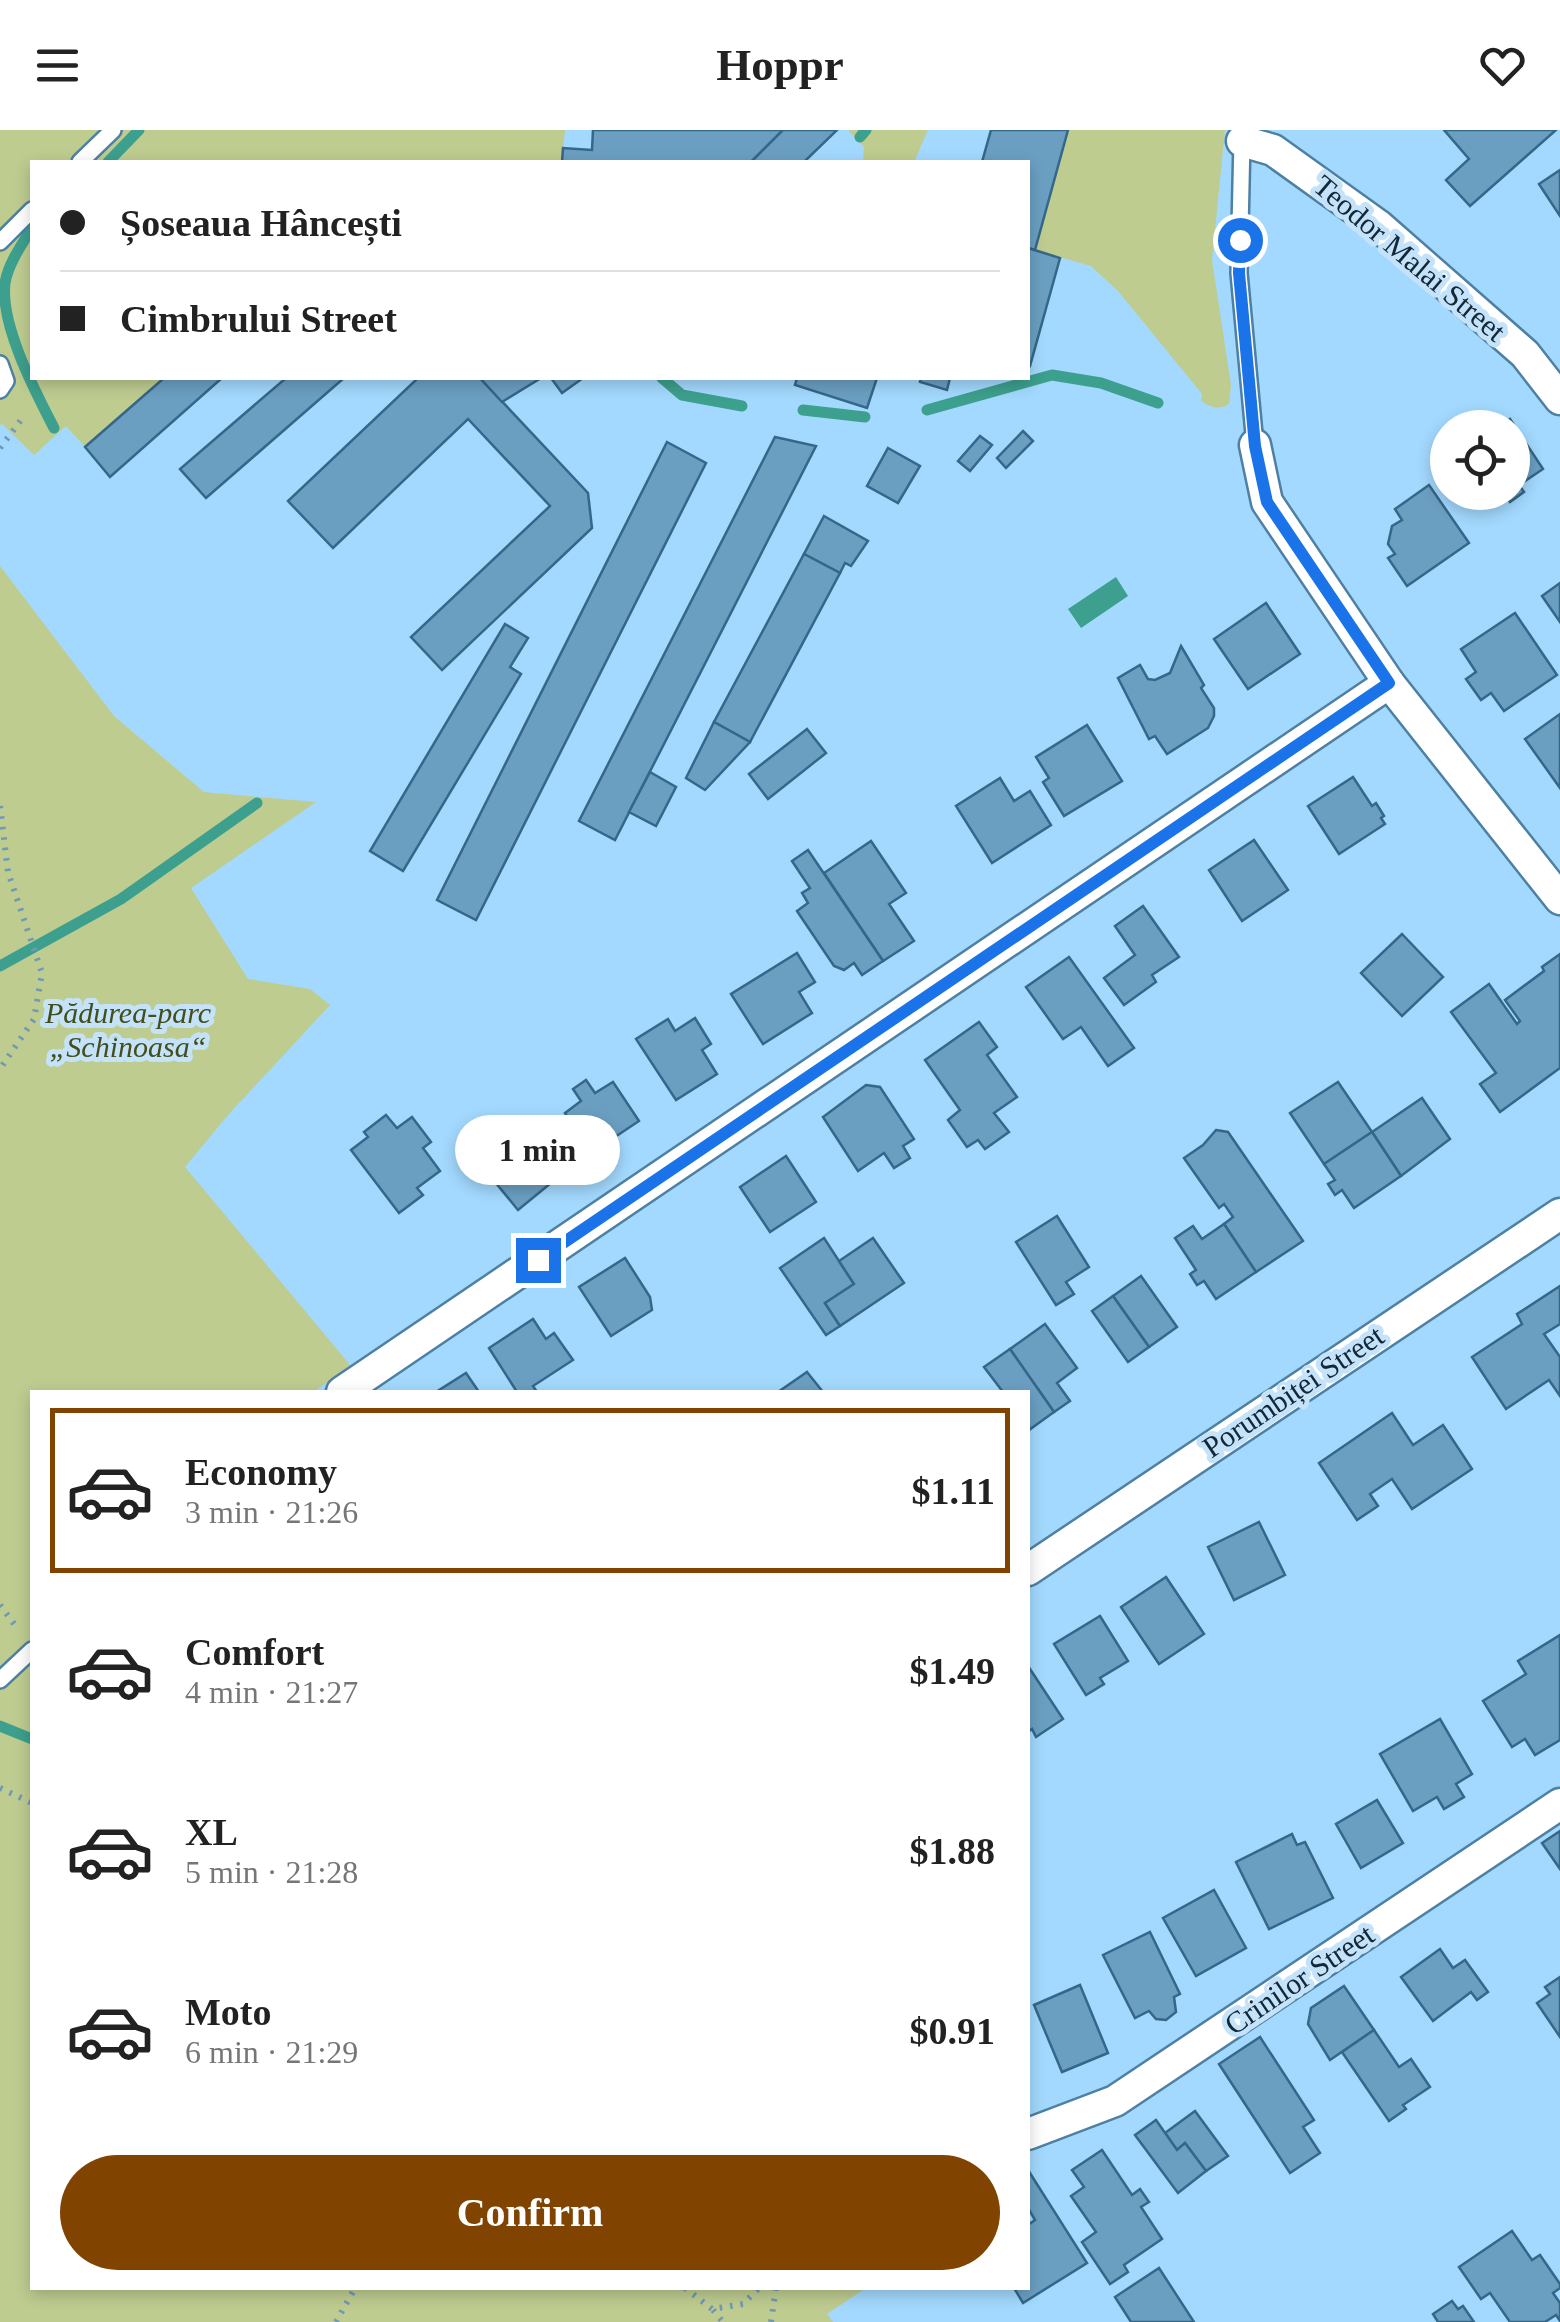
<!DOCTYPE html>
<meta charset="utf-8">
<style>
:root{--surface:#fff;--page:#f6f6f6;--text:#222;--muted:#767676;--line:#e0e0e0;--accent:#814400}
body{margin:0;font-family:"Times New Roman",serif;background:var(--page);color:var(--text);height:100vh;display:flex;flex-direction:column;font-size:38px;white-space:nowrap}
*{box-sizing:border-box;margin:0}
p{font-size:32px;color:var(--muted)}
.icon{flex:none;width:55px;height:55px;fill:none;stroke:currentColor;stroke-width:2;stroke-linecap:round;stroke-linejoin:round}
.map{position:relative;flex:1;overflow:hidden}
.details{position:absolute;left:30px;top:1260px;width:1000px;height:900px;display:flex;flex-direction:column;background:var(--surface);border-radius:0px;box-shadow:0 5px 15px #0003}
.details>*{flex:none}
.banner{position:absolute;left:30px;top:30px;width:1000px;height:220px;border-radius:0px;box-shadow:0 5px 15px #0003;display:grid;align-content:center;height:220px;padding:0 30px;background:var(--surface)}
.controls{position:absolute;left:1430px;top:280px;display:grid;gap:20px}
.controls a{display:grid;place-items:center;width:100px;height:100px;border-radius:50%;background:var(--surface);box-shadow:0 5px 15px #0003;font-size:50px}
.end{position:absolute;width:45px;height:45px;margin:-22px;border:12px solid #1a73e8;background:#fff;box-shadow:0 0 0 5px #fff}
.from{border-radius:50%}
.bubble{position:absolute;height:70px;border-radius:35px;background:var(--surface);box-shadow:0 5px 15px #0003;font-size:32px;font-weight:600;line-height:70px;text-align:center}
.banner b{display:flex;align-items:center;gap:35px;height:95px;font-size:38px}
.banner b+b{border-top:2px solid var(--line)}
.banner i{width:25px;height:25px;background:var(--text)}
ul{padding:18px 0 0;list-style:none}
li{display:flex;align-items:center;gap:30px;height:165px;margin:0 20px 15px;padding:0 10px;border:5px solid transparent;border-radius:0px}
li div{flex:1}
li b{display:block;font-size:38px}
li em{font-style:normal;font-weight:600}
li.active{border-color:var(--accent)}
li>.icon{width:90px;height:90px;stroke-width:1.5}
.button{display:flex;gap:20px;margin-top:auto;padding:20px 30px}
.button a{flex:1;height:115px;border-radius:60px;background:var(--accent);color:#fff;font-size:40px;font-weight:600;line-height:115px;text-align:center}
header{display:flex;justify-content:space-between;align-items:center;height:130px;padding:0 30px;background:var(--surface);font-size:45px;font-weight:600}
.map>svg:first-child{display:block}
.green{fill:#becc90}
.water{fill:#3d9f8d}
.lines{fill:none;stroke-linecap:round;stroke-linejoin:round}
.stream{stroke:#3d9f8d;stroke-width:11}
.building{fill:#6b9fc2;stroke:#356788;stroke-width:2.5}
.service-casing{stroke:#4d80a2;stroke-width:20}
.minor-casing{stroke:#4d80a2;stroke-width:35}
.path{stroke:#6f99b5;stroke-width:6;stroke-dasharray:2.5 8;stroke-linecap:butt}
.service{stroke:#fff;stroke-width:15}
.minor{stroke:#fff;stroke-width:30}
.route{stroke:#1a73e8;stroke-width:12}
.labels{text-anchor:middle;dominant-baseline:central;stroke-width:10;stroke-linejoin:round;paint-order:stroke}
.street-label{font-size:30px;fill:#132836;stroke:#c4e3fa}
.park-label{font-size:30px;font-style:italic;fill:#444e1b;stroke:#c4e3fa}
</style>
<header><svg class="icon" aria-label="menu" viewBox="0 0 24 24"><path d="M4 6h16M4 12h16M4 18h16"/></svg>Hoppr<svg class="icon" aria-label="heart" viewBox="0 0 24 24"><path d="M12 20l-8-8c-3-5 5-10 8-4 3-6 11-1 8 4z"/></svg></header>
<div class="map">
<svg width="1560" height="2192" viewBox="0 0 1560 2192">
<rect width="100%" height="100%" fill="#a3d9fe"/>
<g class="green">
<path d="M0,0H565L562,32H32V248H164L85,317L66,296L34,325L2,294L0,295Z"/>
<path d="M848,0H928L914,32H863L864,17Z"/>
<path d="M1068,0H1225L1212,130L1231,255L1229,274C1218,280 1212,278 1201,271L1202,264L1118,161L1091,136L1035,120Z"/>
<path d="M0,436L114,586L204,662L316,672L191,758L248,849L310,859L330,875L228,985L185,1037L351,1236L313,1262H32V2158H866L827,2184L833,2192H0Z"/>
</g>
<path class="water" d="M1116,447L1128,466L1081,498L1068,479Z"/>
<g class="lines">
<g class="stream">
<path d="M860,7L866,0"/>
<path d="M108,32L139,0"/>
<path d="M32,98C22,114 8,134 5,153C0,195 35,261 54,298"/>
<path d="M662,248L682,265L742,276"/>
<path d="M803,280L865,287"/>
<path d="M927,280L1052,245L1101,253L1158,273"/>
<path d="M0,836L121,769L257,673"/>
<path d="M0,1596L32,1609"/>
</g>
</g>
<g class="building">
<path d="M593,0H783L751,32H562L563,18L592,20Z"/>
<path d="M783,0H837L804,32H751Z"/>
<path d="M991,0H1068L1035,120L1028,118V32H982Z"/>
<path d="M1444,0H1556L1470,76L1446,50L1469,29Z"/>
<path d="M1560,40V86L1539,54Z"/>
<path d="M1028,118L1060,128L1030,236L1028,235Z"/>
<path d="M164,248H222L110,347L85,317Z"/>
<path d="M286,248H344L206,368L180,339Z"/>
<path d="M418,248H480L588,363L592,398L442,540L411,507L550,376L468,289L333,418L288,371Z"/>
<path d="M480,248H541L502,272Z"/>
<path d="M551,248H583L562,263Z"/>
<path d="M797,248H877L867,278L795,255Z"/>
<path d="M921,248H950L947,260L920,252Z"/>
<path d="M1510,289L1543,339L1519,355L1524,362L1510,372L1505,365L1486,377L1476,362H1512V298H1498Z"/>
<path d="M1023,301L1033,311L1006,338L997,328Z"/>
<path d="M980,306L992,315L970,341L958,331Z"/>
<path d="M775,307L816,316L615,710L579,691Z"/>
<path d="M667,312L706,333L476,790L437,770Z"/>
<path d="M888,318L920,336L898,373L867,356Z"/>
<path d="M1429,355L1469,413L1407,456L1388,428L1395,424L1388,414L1392,396L1402,390L1395,379Z"/>
<path d="M824,386L868,411L851,436L845,433L840,443L804,424Z"/>
<path d="M804,424L840,443L750,612L714,592Z"/>
<path d="M1560,453V492L1542,466Z"/>
<path d="M1266,473L1300,524L1248,559L1214,509Z"/>
<path d="M1515,483L1557,545L1504,581L1491,563L1481,570L1466,549L1476,542L1461,519Z"/>
<path d="M505,494L528,508L510,537L521,544L403,741L370,721Z"/>
<path d="M1181,516L1204,555L1201,558L1214,578V586L1208,598L1167,624L1155,606L1149,609L1118,548L1140,535L1148,549L1155,550L1170,543Z"/>
<path d="M1560,584V658L1525,609Z"/>
<path d="M714,592L750,612L705,660L686,648Z"/>
<path d="M1087,595L1122,651L1064,686L1043,652L1049,648L1036,627Z"/>
<path d="M807,599L826,623L768,669L749,644Z"/>
<path d="M650,642L676,657L656,696L629,682Z"/>
<path d="M1353,647L1372,676L1376,673L1384,686L1381,688L1385,694L1339,724L1308,676Z"/>
<path d="M1000,648L1014,671L1030,661L1051,695L992,733L956,676Z"/>
<path d="M1254,710L1288,760L1242,791L1209,740Z"/>
<path d="M871,711L906,763L889,774L914,811L883,831L824,743Z"/>
<path d="M808,720L883,831L862,845L854,833L844,840L834,836L797,781L808,773L802,763L810,758L792,731Z"/>
<path d="M1143,776L1179,827L1152,845L1156,852L1124,875L1104,848L1135,825L1115,796Z"/>
<path d="M1402,804L1443,847L1402,886L1361,843Z"/>
<path d="M797,823L815,852L799,862L812,883L763,914L731,864Z"/>
<path d="M1560,824V938L1500,982L1480,954L1496,943L1451,882L1489,854L1517,894L1520,891L1505,870L1544,841L1542,837Z"/>
<path d="M1069,827L1134,918L1108,936L1081,897L1063,909L1026,857Z"/>
<path d="M695,888L711,914L702,920L717,944L676,970L636,909L668,889L675,901Z"/>
<path d="M979,892L997,917L987,925L1017,967L994,983L1009,1002L985,1019L978,1010L967,1017L948,990L960,980L925,930Z"/>
<path d="M586,950L595,963L613,952L639,991L591,1023L565,983L581,971L573,959Z"/>
<path d="M1338,952L1372,1002L1324,1034L1290,983Z"/>
<path d="M866,955L880,957L914,1009L903,1016L910,1028L894,1038L884,1023L858,1041L823,987Z"/>
<path d="M1422,968L1450,1009L1401,1046L1372,1002Z"/>
<path d="M386,985L397,998L412,987L431,1012L423,1018L440,1041L417,1058L423,1065L399,1083L351,1020L368,1007L364,1002Z"/>
<path d="M1216,1000L1228,1002L1303,1111L1256,1142L1224,1094L1233,1087L1224,1074L1219,1078L1184,1028L1203,1015Z"/>
<path d="M1372,1002L1401,1046L1354,1078L1342,1060L1335,1065L1328,1054L1335,1050L1324,1034Z"/>
<path d="M520,1003L557,1048L518,1080L481,1035Z"/>
<path d="M786,1026L816,1072L770,1102L740,1057Z"/>
<path d="M1057,1086L1089,1137L1066,1152L1074,1164L1056,1175L1016,1112Z"/>
<path d="M1224,1094L1256,1142L1216,1169L1204,1151L1197,1155L1190,1144L1196,1140L1175,1108L1193,1096L1202,1109Z"/>
<path d="M824,1108L854,1154L825,1173L840,1196L826,1205L780,1138Z"/>
<path d="M873,1108L904,1153L840,1196L825,1173L854,1154L839,1131Z"/>
<path d="M625,1128L650,1167L652,1180L611,1206L579,1157Z"/>
<path d="M1141,1146L1177,1197L1149,1217L1113,1166Z"/>
<path d="M1560,1156V1194L1544,1204L1560,1227V1266L1549,1250L1506,1279L1472,1227L1522,1194L1517,1184Z"/>
<path d="M1113,1166L1149,1217L1128,1232L1092,1181Z"/>
<path d="M533,1189L546,1209L554,1203L573,1230L533,1256L537,1262H517L489,1218Z"/>
<path d="M1045,1194L1077,1238L1057,1253L1070,1271L1054,1282L1010,1219Z"/>
<path d="M1010,1219L1054,1282L1029,1300L1028,1262H1003L984,1237Z"/>
<path d="M807,1242L823,1262H778Z"/>
<path d="M466,1243L479,1262H436Z"/>
<path d="M1392,1283L1413,1315L1443,1295L1472,1339L1412,1379L1392,1349L1370,1364L1378,1376L1357,1390L1319,1333Z"/>
<path d="M1259,1392L1285,1445L1234,1470L1208,1417Z"/>
<path d="M1166,1447L1204,1504L1159,1534L1121,1477Z"/>
<path d="M1100,1486L1128,1531L1100,1548L1104,1554L1086,1565L1054,1514Z"/>
<path d="M1560,1505V1610L1535,1625L1525,1609L1512,1617L1483,1571L1526,1544L1518,1531Z"/>
<path d="M1028,1536L1063,1589L1036,1607L1032,1599L1028,1602Z"/>
<path d="M1440,1589L1472,1644L1456,1654L1464,1667L1444,1679L1437,1667L1413,1681L1380,1624Z"/>
<path d="M1377,1670L1403,1713L1361,1738L1336,1694Z"/>
<path d="M1560,1701V1739L1542,1713Z"/>
<path d="M1292,1704L1297,1715L1305,1712L1333,1768L1269,1799L1236,1732Z"/>
<path d="M1214,1760L1246,1818L1196,1846L1163,1788Z"/>
<path d="M1150,1802L1180,1864L1174,1867L1176,1882L1166,1890L1156,1889L1149,1881L1135,1888L1103,1825Z"/>
<path d="M1440,1819L1453,1838L1465,1830L1488,1862L1477,1870L1471,1862L1433,1891L1401,1847Z"/>
<path d="M1560,1847V1907L1537,1873L1550,1864L1545,1857Z"/>
<path d="M1080,1855L1108,1923L1062,1942L1034,1875Z"/>
<path d="M1344,1856L1374,1900L1330,1930L1308,1894L1311,1878Z"/>
<path d="M1374,1900L1399,1937L1411,1929L1430,1957L1403,1975L1406,1979L1389,1991L1342,1922Z"/>
<path d="M1260,1907L1314,1990L1303,1997L1320,2023L1290,2043L1219,1934Z"/>
<path d="M1195,1981L1228,2026L1206,2041L1185,2013L1177,2020L1165,2003Z"/>
<path d="M1156,1990L1177,2020L1185,2013L1206,2041L1178,2063L1135,2005Z"/>
<path d="M1102,2020L1132,2065L1140,2059L1149,2072L1141,2077L1162,2109L1124,2135L1128,2142L1110,2154L1082,2112L1096,2102L1071,2066L1084,2057L1072,2040Z"/>
<path d="M1028,2040L1087,2133L1023,2173L1014,2158H1028V2095L1035,2090L1028,2078Z"/>
<path d="M1512,2101L1532,2130L1540,2125L1560,2154V2158L1553,2163L1560,2173V2191L1556,2185L1545,2192H1510L1490,2163L1481,2169L1459,2137Z"/>
<path d="M1159,2138L1194,2192H1131L1115,2167Z"/>
<path d="M1452,2171L1458,2179L1463,2176L1474,2192H1438L1433,2184Z"/>
</g>
<g class="lines">
<g class="service-casing">
<g id="service">
<path d="M1242,10L1239,143L1255,315"/>
<path d="M80,32L113,0"/>
<path d="M0,112L32,80"/>
<path d="M0,234L6,251L0,260"/>
<path d="M0,1550L32,1520"/>
</g>
</g>
<g class="minor-casing">
<g id="minor">
<path d="M1242,11L1273,20L1379,96L1525,224L1560,269"/>
<path d="M1255,315L1267,372L1389,553L1560,769"/>
<path d="M342,1262L1389,553"/>
<path d="M1028,1440L1560,1084"/>
<path d="M1028,2004L1115,1971L1560,1674"/>
</g>
</g>
<g class="path">
<path d="M0,318L24,286"/>
<path d="M0,676L8,742L42,843L34,889L0,939"/>
<path d="M0,1475L17,1498"/>
<path d="M0,1658L32,1673"/>
<path d="M685,2158L712,2179L743,2174L759,2158"/>
<path d="M713,2180L723,2192"/>
<path d="M336,2192L355,2158"/>
<path d="M771,2192L776,2158"/>
</g>
<use href="#service" class="service"/>
<use href="#minor" class="minor"/>
</g>
<g class="lines">
<path class="route" d="M538,1130L1389,553L1267,372L1255,316L1239,143L1240,110"/>
</g>
<g class="labels">
<g class="street-label">
<text transform="translate(1410 128) rotate(40)">Teodor Malai Street</text>
<text transform="translate(1293 1261) rotate(-34)">Porumbiței Street</text>
<text transform="translate(1299 1849) rotate(-34)">Crinilor Street</text>
</g>
<g class="park-label">
<text x="128" y="882">Pădurea-parc<tspan x="128" dy="34">„Schinoasa“</tspan></text>
</g>
</g>
</svg>
<div class="controls">
<a><svg class="icon" aria-label="locate" viewBox="0 0 24 24"><circle cx="12" cy="12" r="6"/><path d="M12 2v4M12 18v4M2 12h4M18 12h4"/></svg></a>
</div>
<i class="end from" style="left:1240px;top:110px"></i>
<i class="end" style="left:538px;top:1130px"></i>
<div class="bubble" style="left:455px;top:985px;width:165px">1 min</div>
<div class="banner">
<b><i class="from"></i>Șoseaua Hâncești</b>
<b><i></i>Cimbrului Street</b>
</div>
<section class="details">
<ul>
<li class="active"><svg class="icon" aria-label="car" viewBox="0 0 24 24"><path d="M5 17H2v-5l4-1 3-4h7l3 4 3 1v5h-3M9 17h6M6 11h13"/><circle cx="7" cy="17" r="2"/><circle cx="17" cy="17" r="2"/></svg><div><b>Economy</b><p>3 min · 21:26</p></div><em>$1.11</em></li>
<li><svg class="icon" aria-label="car" viewBox="0 0 24 24"><path d="M5 17H2v-5l4-1 3-4h7l3 4 3 1v5h-3M9 17h6M6 11h13"/><circle cx="7" cy="17" r="2"/><circle cx="17" cy="17" r="2"/></svg><div><b>Comfort</b><p>4 min · 21:27</p></div><em>$1.49</em></li>
<li><svg class="icon" aria-label="car" viewBox="0 0 24 24"><path d="M5 17H2v-5l4-1 3-4h7l3 4 3 1v5h-3M9 17h6M6 11h13"/><circle cx="7" cy="17" r="2"/><circle cx="17" cy="17" r="2"/></svg><div><b>XL</b><p>5 min · 21:28</p></div><em>$1.88</em></li>
<li><svg class="icon" aria-label="car" viewBox="0 0 24 24"><path d="M5 17H2v-5l4-1 3-4h7l3 4 3 1v5h-3M9 17h6M6 11h13"/><circle cx="7" cy="17" r="2"/><circle cx="17" cy="17" r="2"/></svg><div><b>Moto</b><p>6 min · 21:29</p></div><em>$0.91</em></li>
</ul>
<div class="button"><a>Confirm</a></div>
</section>
</div>
